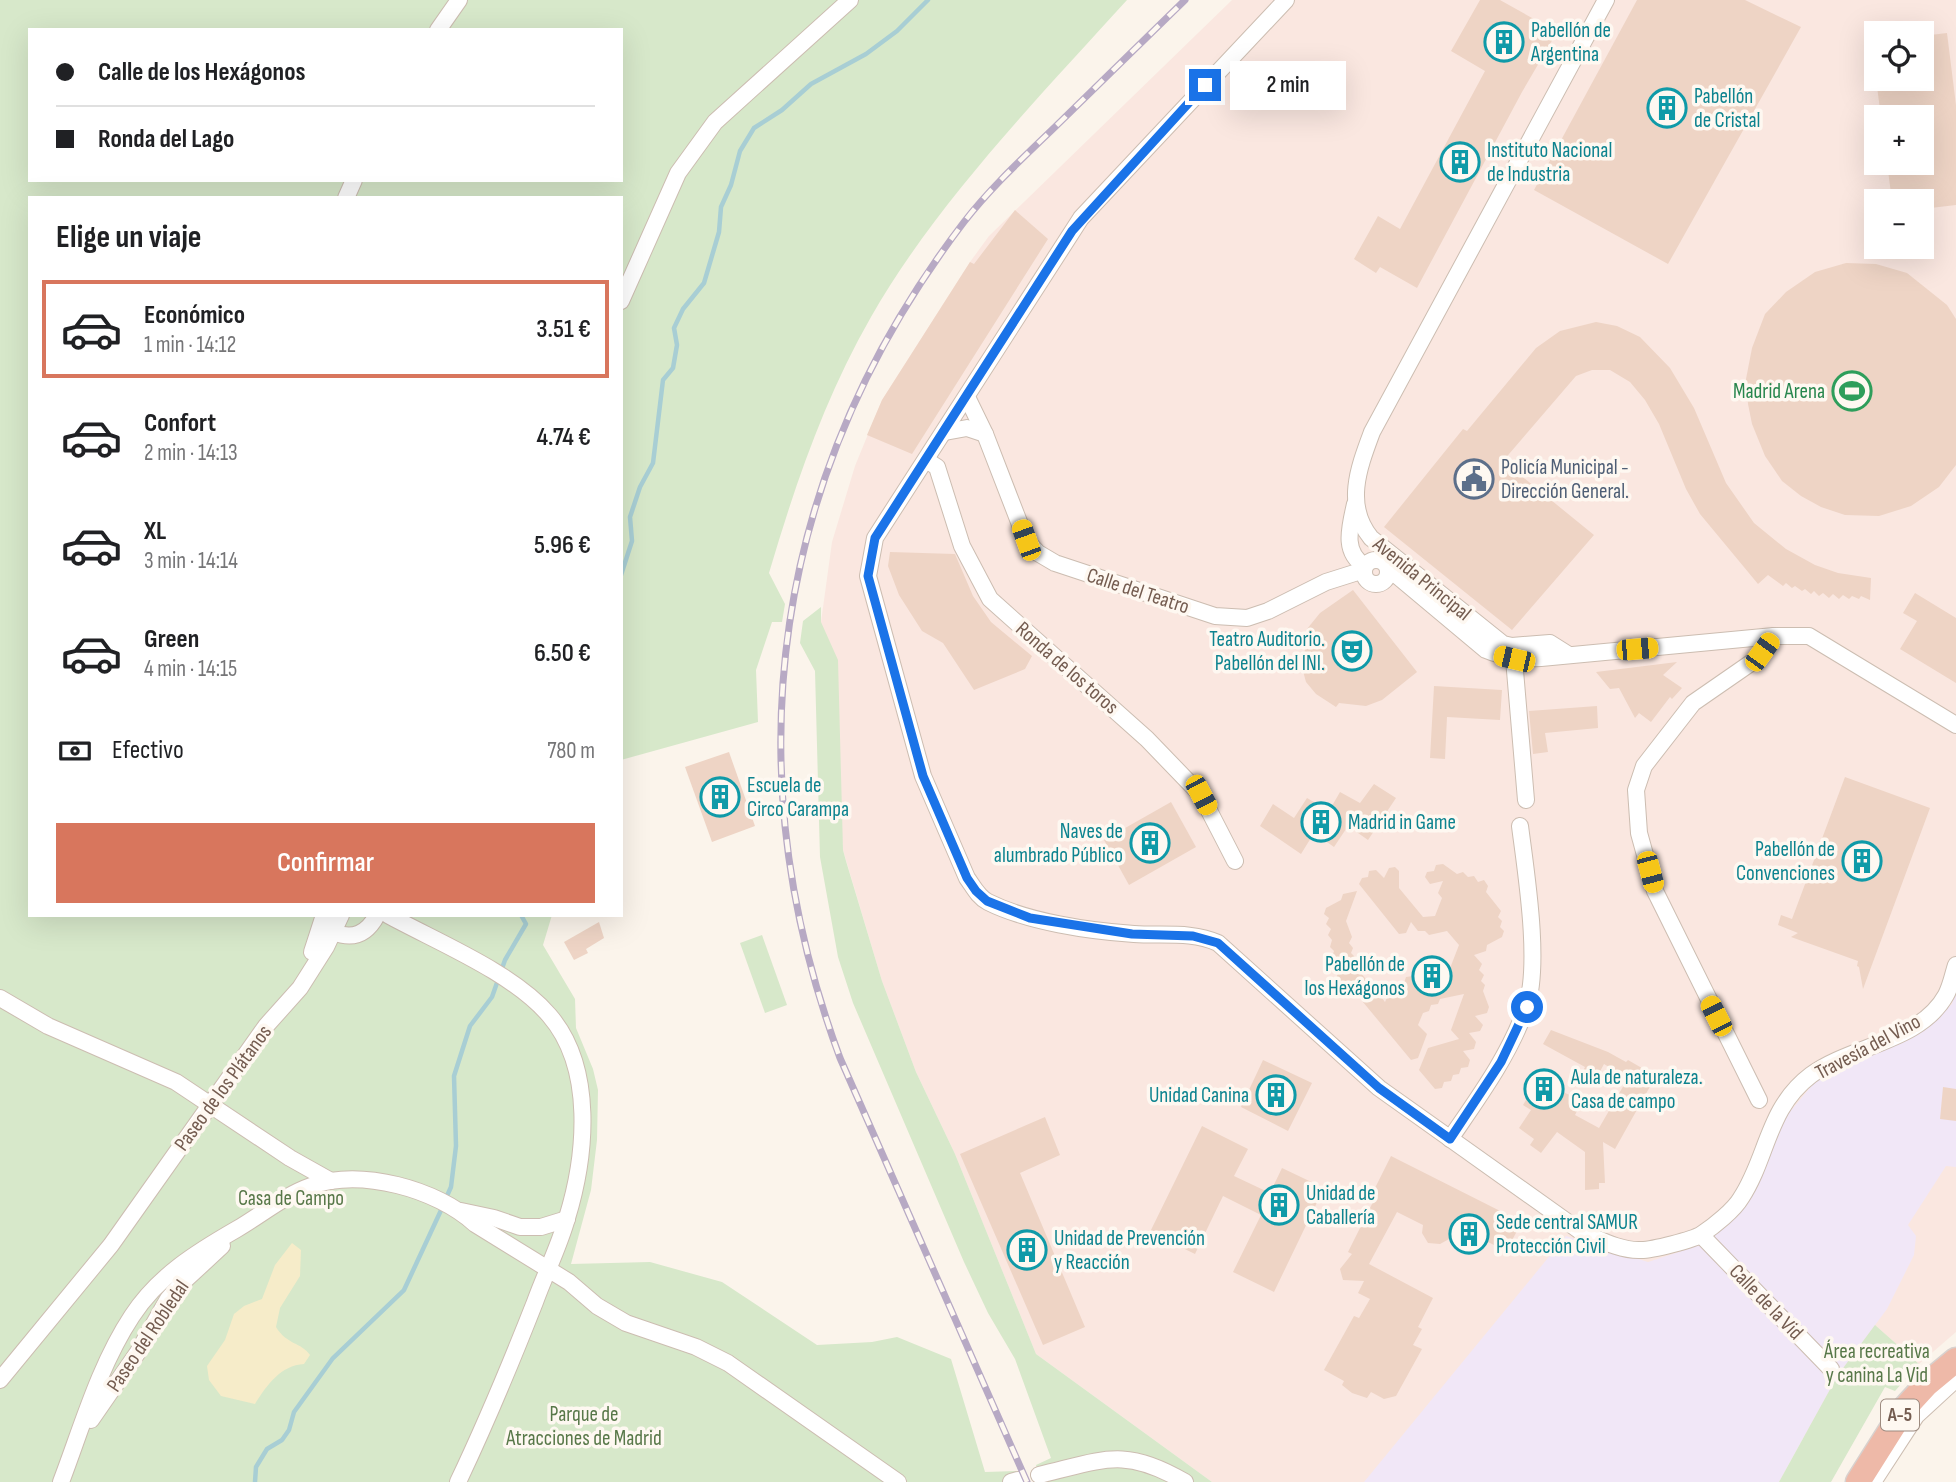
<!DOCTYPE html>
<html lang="es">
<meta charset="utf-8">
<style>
:root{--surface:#fff;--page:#f6f6f6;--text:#202124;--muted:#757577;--line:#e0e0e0;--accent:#d8765d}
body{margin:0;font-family:"Sofia Sans Condensed",sans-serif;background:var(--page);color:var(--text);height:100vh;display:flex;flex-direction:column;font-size:26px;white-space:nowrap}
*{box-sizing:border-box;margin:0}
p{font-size:23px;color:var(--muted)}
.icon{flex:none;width:38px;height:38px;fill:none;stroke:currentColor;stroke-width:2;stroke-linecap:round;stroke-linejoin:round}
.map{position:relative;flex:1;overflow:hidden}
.drawer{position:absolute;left:28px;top:196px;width:595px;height:721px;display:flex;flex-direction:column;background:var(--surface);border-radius:0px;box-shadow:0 7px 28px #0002}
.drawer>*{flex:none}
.guide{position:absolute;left:28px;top:28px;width:595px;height:154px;border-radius:0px;box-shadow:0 7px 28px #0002;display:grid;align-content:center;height:154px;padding:0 28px;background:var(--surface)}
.buttons{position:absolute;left:1864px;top:21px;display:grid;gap:14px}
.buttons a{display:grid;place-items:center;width:70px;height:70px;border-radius:0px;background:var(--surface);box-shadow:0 7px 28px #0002;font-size:35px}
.end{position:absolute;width:32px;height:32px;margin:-16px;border:9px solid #1a73e8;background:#fff;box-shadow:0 0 0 4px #fff}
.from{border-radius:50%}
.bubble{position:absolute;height:49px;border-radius:0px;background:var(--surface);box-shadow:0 7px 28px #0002;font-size:23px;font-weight:600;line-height:49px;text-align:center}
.car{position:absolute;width:21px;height:42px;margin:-21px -10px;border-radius:9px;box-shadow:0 0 5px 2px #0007;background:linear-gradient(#f5c518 24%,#345 0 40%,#f5c518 0 76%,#345 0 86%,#f5c518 0)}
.guide b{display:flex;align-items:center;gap:24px;height:66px;font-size:26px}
.guide b+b{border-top:2px solid var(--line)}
.guide i{width:18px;height:18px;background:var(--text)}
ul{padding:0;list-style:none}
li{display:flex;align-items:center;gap:21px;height:98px;margin:0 14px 10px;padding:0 14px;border:4px solid transparent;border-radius:0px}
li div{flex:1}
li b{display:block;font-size:26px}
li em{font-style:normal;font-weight:600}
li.selected{border-color:var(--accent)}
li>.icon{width:63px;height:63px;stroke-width:1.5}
h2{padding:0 28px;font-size:32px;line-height:84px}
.pay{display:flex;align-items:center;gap:18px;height:77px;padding:0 28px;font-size:26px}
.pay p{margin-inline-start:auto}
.primary-button{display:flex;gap:14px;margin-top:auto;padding:14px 28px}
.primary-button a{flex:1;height:80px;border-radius:0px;background:var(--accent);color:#fff;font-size:28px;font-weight:600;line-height:80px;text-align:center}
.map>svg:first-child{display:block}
.commercial{fill:#fae7e0;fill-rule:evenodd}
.education{fill:#f1e7f7}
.green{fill:#d7e8ca;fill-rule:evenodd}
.sand{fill:#f6ecc9}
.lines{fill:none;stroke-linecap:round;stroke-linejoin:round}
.stream{stroke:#a8ced4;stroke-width:4.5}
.building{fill:#eed4c5}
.minor-casing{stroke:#ccbdb1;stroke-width:18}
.highway-casing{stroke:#d8d1ce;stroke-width:27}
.minor{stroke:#fff;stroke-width:16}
.highway{stroke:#eeb9a8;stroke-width:24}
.rail-casing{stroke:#b7a9c4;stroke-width:7}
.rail{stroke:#fef8f1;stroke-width:4.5;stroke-dasharray:13;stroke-linecap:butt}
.route{stroke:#1a73e8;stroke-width:9}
.labels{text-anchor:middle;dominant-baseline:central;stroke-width:7;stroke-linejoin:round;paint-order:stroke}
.shield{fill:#fef8f1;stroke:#9d8b80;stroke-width:2}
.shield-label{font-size:19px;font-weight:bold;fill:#745c50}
.culture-label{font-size:21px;fill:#0d838f;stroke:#fef8f1;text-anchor:start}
.leisure-label{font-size:21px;fill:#27864d;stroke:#fef8f1;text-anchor:end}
.service-label{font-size:21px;fill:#4e5e75;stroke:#fef8f1;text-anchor:start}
.street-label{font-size:21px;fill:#745c50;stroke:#fef8f1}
.park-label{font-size:21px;fill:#587849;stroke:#fef8f1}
</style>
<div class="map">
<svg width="1956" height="1482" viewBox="0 0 1956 1482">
<rect width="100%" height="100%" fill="#fbf4eb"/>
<path class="commercial" d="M1232,0H1956V1332L1919,1364L1876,1326L1794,1452L1779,1482H1212L1036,1354L955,1154L916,1072L882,981L843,850L821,622L832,542L855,466L882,400L970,262L989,236ZM1876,33H1922V79H1876ZM1876,117H1922V163H1876ZM1876,201H1922V247H1876Z"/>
<path class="education" d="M1956,990V1167L1946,1166L1908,1225L1916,1236L1914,1255L1887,1309L1838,1375L1779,1482H1364L1566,1236L1648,1262L1688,1249L1722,1228L1752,1196L1784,1119L1818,1078L1906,1041L1952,1004Z"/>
<g class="green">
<path d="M0,0H1127C1039,97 936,203 871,317C825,397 795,485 769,573L785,604L782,622H772L756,670L758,722L621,760V198H30V915H552L543,945L575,999L576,1028L593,1069L598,1090L597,1140L591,1190L571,1264L650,1262L722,1282L817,1345L872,1342L897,1337L951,1359L985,1472L1016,1471L1019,1482H0ZM30,30H621V180H30Z"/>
<path d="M821,607V622L838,660L843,850L846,861L882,981L916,1072L955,1154L1036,1354L1212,1482H1041L1036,1465L1051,1458L1015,1359L988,1313L964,1262L853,1003L838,957L820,857L815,671L800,643L803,621Z"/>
<path d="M762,935L787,1005L765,1013L740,943Z"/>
<path d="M1875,1325L1919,1364L1895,1391L1885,1387L1831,1482H1779L1838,1375Z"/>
</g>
<path class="sand" d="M292,1243L301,1250L300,1276L280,1308L276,1327C287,1345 301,1342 310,1355L304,1364C281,1365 266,1386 255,1404L221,1396L209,1380L207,1366L225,1340L234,1314L244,1306L262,1299L275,1265Z"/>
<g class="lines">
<g class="stream">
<path d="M621,575L632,541L630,517L640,487L653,463L663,380L673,368L677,345L674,328L683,309L704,283L719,232L721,207L731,185L740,151L754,128L782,110L811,84L866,54L897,31L928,0"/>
<path d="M446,1198L451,1187L456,1146L454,1076L470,1026L492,997L505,960L526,924L521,915"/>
<path d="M255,1482L256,1467L267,1449L282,1440L289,1430L294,1412L333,1358L404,1290L443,1206"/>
</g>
</g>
<g class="building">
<path d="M1480,0H1500L1557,32L1522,92L1417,288L1380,267L1376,273L1354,259L1378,216L1400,229L1485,71L1451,51Z"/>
<path d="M1637,0H1745L1801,27L1668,264L1534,190Z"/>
<path d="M1947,33L1956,105V205L1922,209V201H1892L1887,163H1922V117H1881L1876,79H1922V36Z"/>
<path d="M1015,210L1048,239L912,454L867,435L882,400L970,262L974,264Z"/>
<path d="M1846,263L1876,264L1907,273L1947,305L1956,319V465L1939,487L1911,506L1879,516L1845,515L1821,507L1801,496L1782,481L1765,456L1752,424L1748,404L1746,379L1752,348L1765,314L1786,292L1815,272Z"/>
<path d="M1596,322L1617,326L1640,337L1670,368L1694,408L1726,483L1754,523L1786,549L1815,565L1838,573L1871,578L1870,600L1861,596L1859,599L1852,596L1849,599L1843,595L1839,599L1833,594L1829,598L1823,593L1819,596L1814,591L1811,594L1805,589L1802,591L1795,586L1792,588L1786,583L1783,586L1768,575L1758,584L1700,514L1686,489L1659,424L1645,400L1630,382L1610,370H1592L1576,376L1503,461L1594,535L1512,630L1384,527L1463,429L1467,431L1536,348L1560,331Z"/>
<path d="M890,552L955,554L973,596L991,622L1032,656L1025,669L974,690L943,643L922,631L899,595L888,566Z"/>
<path d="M1353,590L1417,672L1382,700L1366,706L1339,703L1336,707L1316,694L1306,682L1300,660L1304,658L1307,629L1320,613Z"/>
<path d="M1915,593L1956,618V683L1900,649L1917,621L1903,613Z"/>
<path d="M1677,662L1663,675L1682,688L1672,699L1670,697L1651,722L1639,713L1635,718L1619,688L1610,689L1596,672Z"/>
<path d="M1434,686L1502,690L1500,720L1447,717L1445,759L1430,758Z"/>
<path d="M1597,706L1598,728L1545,733L1548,752L1533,754L1529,711Z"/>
<path d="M729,752L755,826L712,842L685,767Z"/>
<path d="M1845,777L1930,808L1863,989L1859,967L1857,966L1858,961L1791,937L1798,933L1778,925L1781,915L1792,919Z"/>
<path d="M1374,784L1396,798L1368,840L1348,826L1334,847L1314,833L1301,854L1260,826L1273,804L1294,818L1307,798L1329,811L1340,792L1360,803Z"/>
<path d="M1171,802L1196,847L1129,885L1104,840Z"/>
<path d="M1443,864L1457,874L1463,872L1468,877L1474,876L1478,882L1484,880L1488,886L1486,892L1501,911L1498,917L1502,921L1500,927L1504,931L1502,937L1487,945L1486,951L1474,955L1482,964L1479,970L1484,975L1481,981L1485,985L1483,991L1489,1007L1487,1013L1475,1016L1483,1025L1480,1031L1469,1033L1476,1042L1474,1049L1463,1051L1470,1060L1468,1067L1461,1068L1459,1074L1453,1075L1451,1081L1444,1082L1442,1088L1435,1089L1419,1070L1428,1048L1459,1039L1451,1030L1464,994L1440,999L1438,1004L1431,1005L1429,1011L1423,1013L1418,1025L1427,1034L1418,1058L1411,1060L1358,996L1378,993L1385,1002L1390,991L1404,983L1406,977L1413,976L1415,970L1440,966L1447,976L1459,945L1447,931L1429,935L1425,931H1418L1411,922L1406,933L1399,934L1359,884L1362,878L1368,877L1369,871L1376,870L1384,878L1389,868L1395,867L1399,871V888L1423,917L1435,916L1442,898L1438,893L1443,881L1430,884L1425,877L1427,872L1434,871L1436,865Z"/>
<path d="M1357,891L1346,921L1352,937L1349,943L1353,948L1351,953L1356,958L1353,964L1371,985L1351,988L1346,982L1340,984L1336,979L1338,973L1334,968L1337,962L1332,957L1334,951L1330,947L1332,940L1328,935L1331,929L1326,924L1329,918L1324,914L1326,908L1341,900L1343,894Z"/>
<path d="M599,922L604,938L586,949L588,953L574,960L564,942Z"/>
<path d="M1551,1030L1608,1052L1626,1062L1628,1060L1647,1071L1643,1079L1652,1083L1615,1149L1603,1142L1605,1183H1599V1189L1585,1190V1152L1557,1132L1541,1153L1530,1145L1534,1139L1519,1128L1531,1110L1523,1105L1538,1080L1582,1101L1575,1115L1599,1128L1628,1078L1604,1064L1597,1077L1584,1069L1585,1067L1543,1044Z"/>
<path d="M1263,1060L1312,1083L1288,1131L1241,1107Z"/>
<path d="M1943,1087L1956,1089V1121L1940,1119Z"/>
<path d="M1045,1117L1060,1155L1020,1173L1085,1327L1043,1345L960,1154Z"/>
<path d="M1202,1126L1248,1149L1234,1176L1270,1193L1282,1168L1324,1188L1274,1292L1233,1272L1261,1215L1223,1196L1195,1254L1150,1232Z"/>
<path d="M1391,1156L1522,1222L1511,1242L1501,1237L1496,1246L1476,1236L1471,1248L1451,1238L1440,1244L1428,1243L1422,1233L1423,1225L1397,1212L1369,1264L1433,1298L1418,1327L1422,1329L1413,1345L1422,1349L1396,1396L1384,1399L1371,1392L1367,1398L1352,1393L1342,1385L1344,1381L1324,1370L1354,1316L1359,1318L1370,1299L1358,1293L1364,1281L1343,1280L1340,1269L1352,1254L1348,1252L1376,1196L1372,1194Z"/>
</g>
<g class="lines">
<g class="minor-casing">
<g id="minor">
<path d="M1286,0L1081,218L875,538L868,576L923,776L967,878C973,886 978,897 988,902C1028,922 1089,931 1134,934C1162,936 1192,931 1218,943L1379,1088L1580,1231C1599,1239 1620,1251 1641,1250C1652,1250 1693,1240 1702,1234C1714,1226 1734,1210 1741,1198C1768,1157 1767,1108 1811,1075C1852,1045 1920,1042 1946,995C1951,986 1953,974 1956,965"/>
<path d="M438,30L459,0"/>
<path d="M346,198L354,180"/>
<path d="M621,301L678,173L715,122L850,0"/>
<path d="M967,397L985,434L1026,540L1038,553L1055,563L1215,616L1247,618L1268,611L1326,582L1364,570"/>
<path d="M945,432L967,428L985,434"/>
<path d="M926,460L937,467L962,546L990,599L1147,739L1201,795L1235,861"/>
<path d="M1355,504C1350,527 1342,552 1365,566"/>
<circle cx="1376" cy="572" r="12"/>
<path d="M1388,568L1486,650C1505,658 1521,659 1541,658L1774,636H1809L1956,725"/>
<path d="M1569,655L1550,643L1512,646L1503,644L1371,538C1344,505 1359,467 1372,432L1606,0"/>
<path d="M1514,659L1526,800"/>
<path d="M388,915C437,942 512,972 549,1015C595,1068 586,1156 567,1218C559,1247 545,1274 535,1302C511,1363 486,1423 458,1482"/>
<path d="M333,932C353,940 367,934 377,915"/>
<path d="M312,952L324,915"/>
<path d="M0,998L48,1026L176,1082L290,1158L331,1181"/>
<path d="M1759,1100L1655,891L1639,833L1636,790L1644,766L1693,703L1758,658L1774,636"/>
<path d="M1450,1139C1478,1098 1509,1056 1526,1008C1541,965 1526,873 1520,826"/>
<path d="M461,1211L494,1218L520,1227H541L567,1219"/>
<path d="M1701,1235L1831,1369"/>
<path d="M0,1380L111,1245L266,1026L300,988L326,947L341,915"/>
<path d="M91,1420L138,1352L168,1299L182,1283L222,1246"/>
<path d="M1039,1475C1103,1460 1124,1446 1185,1482"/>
<path d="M61,1482C82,1427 99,1366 132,1316C158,1276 197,1252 237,1229C261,1215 285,1195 311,1186C361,1168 437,1189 475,1224L569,1282L597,1306L626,1323L696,1347L728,1363L898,1482"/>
<path d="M1011,1482L1018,1480"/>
<path d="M1873,1482L1916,1416L1956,1379"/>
</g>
</g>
<g class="highway-casing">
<path id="highway" d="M1858,1482L1904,1409L1927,1384L1956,1360"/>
</g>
<use href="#minor" class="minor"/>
<use href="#highway" class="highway"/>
<g class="rail-casing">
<path id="rail" d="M1027,1482L840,1058C731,764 773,472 964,222C991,187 1024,157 1056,126C1099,84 1142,42 1185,0"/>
</g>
<use href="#rail" class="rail"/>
</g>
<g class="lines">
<path class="route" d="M1205,85L1072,231L875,538L868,576L923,776L967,878L976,891L987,901L1030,918L1132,934L1193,936L1218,943L1379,1088L1450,1139L1501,1062L1527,1007"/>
</g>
<defs>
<g id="building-ring" transform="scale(2.0125)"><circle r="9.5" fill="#fef8f1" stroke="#0f9aa8" stroke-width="1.5"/><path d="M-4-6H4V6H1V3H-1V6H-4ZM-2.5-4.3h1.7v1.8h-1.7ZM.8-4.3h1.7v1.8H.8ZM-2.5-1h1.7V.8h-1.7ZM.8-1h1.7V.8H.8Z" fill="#0f9aa8"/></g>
<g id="stadium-ring" transform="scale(2.0125)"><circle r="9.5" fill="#fef8f1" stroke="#2e9e5b" stroke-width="1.5"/><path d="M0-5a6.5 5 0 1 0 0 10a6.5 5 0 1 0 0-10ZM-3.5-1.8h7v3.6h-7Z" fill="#2e9e5b"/></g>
<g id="civic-ring" transform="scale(2.0125)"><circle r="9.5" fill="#fef8f1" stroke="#5c6f8a" stroke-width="1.5"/><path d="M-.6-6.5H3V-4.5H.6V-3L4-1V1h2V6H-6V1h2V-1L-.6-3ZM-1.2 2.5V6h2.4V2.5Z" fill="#5c6f8a"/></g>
<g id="theatre-ring" transform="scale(2.0125)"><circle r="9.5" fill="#fef8f1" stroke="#0f9aa8" stroke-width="1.5"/><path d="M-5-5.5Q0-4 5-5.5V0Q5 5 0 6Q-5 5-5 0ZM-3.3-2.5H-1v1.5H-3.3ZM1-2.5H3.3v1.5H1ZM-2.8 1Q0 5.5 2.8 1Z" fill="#0f9aa8"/></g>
</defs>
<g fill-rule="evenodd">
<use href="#building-ring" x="1504" y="42"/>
<use href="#building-ring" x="1667" y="108"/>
<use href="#building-ring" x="1460" y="162"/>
<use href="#stadium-ring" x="1852" y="391"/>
<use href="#civic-ring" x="1474" y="479"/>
<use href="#theatre-ring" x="1352" y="651"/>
<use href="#building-ring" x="720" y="797"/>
<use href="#building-ring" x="1321" y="822"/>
<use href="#building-ring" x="1150" y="843"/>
<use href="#building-ring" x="1862" y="861"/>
<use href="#building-ring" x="1432" y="976"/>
<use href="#building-ring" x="1544" y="1089"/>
<use href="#building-ring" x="1276" y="1095"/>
<use href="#building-ring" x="1279" y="1205"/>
<use href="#building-ring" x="1469" y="1234"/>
<use href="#building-ring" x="1027" y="1250"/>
</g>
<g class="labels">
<rect class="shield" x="1881" y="1399.5" width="38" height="31" rx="5"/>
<g class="shield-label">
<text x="1900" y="1415">A-5</text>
</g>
<g class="culture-label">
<text x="1531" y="30">Pabellón de<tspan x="1531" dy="24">Argentina</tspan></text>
<text x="1694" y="96">Pabellón<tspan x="1694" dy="24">de Cristal</tspan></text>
<text x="1487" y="150">Instituto Nacional<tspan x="1487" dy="24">de Industria</tspan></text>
<text x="1325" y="639" text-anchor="end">Teatro Auditorio.<tspan x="1325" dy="24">Pabellón del INI.</tspan></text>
<text x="747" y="785">Escuela de<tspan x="747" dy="24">Circo Carampa</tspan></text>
<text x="1348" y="822">Madrid in Game</text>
<text x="1123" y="831" text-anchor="end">Naves de<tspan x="1123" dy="24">alumbrado Público</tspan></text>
<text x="1835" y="849" text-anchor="end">Pabellón de<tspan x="1835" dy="24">Convenciones</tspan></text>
<text x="1405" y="964" text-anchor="end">Pabellón de<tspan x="1405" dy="24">los Hexágonos</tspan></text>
<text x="1571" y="1077">Aula de naturaleza.<tspan x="1571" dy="24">Casa de campo</tspan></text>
<text x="1249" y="1095" text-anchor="end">Unidad Canina</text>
<text x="1306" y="1193">Unidad de<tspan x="1306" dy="24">Caballería</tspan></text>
<text x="1496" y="1222">Sede central SAMUR<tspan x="1496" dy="24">Protección Civil</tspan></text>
<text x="1054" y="1238">Unidad de Prevención<tspan x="1054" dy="24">y Reacción</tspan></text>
</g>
<g class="leisure-label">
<text x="1825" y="391">Madrid Arena</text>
</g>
<g class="service-label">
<text x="1501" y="467">Policía Municipal -<tspan x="1501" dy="24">Dirección General.</tspan></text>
</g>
<g class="street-label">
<text transform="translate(1422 579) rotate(39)">Avenida Principal</text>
<text transform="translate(1138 591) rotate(18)">Calle del Teatro</text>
<text transform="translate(1067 668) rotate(41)">Ronda de los toros</text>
<text transform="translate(1868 1047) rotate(-28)">Travesía del Vino</text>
<text transform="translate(223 1088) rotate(-54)">Paseo de los Plátanos</text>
<text transform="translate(1766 1302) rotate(46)">Calle de la Vid</text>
<text transform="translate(148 1336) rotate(-56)">Paseo del Robledal</text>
</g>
<g class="park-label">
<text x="291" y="1198">Casa de Campo</text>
<text x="1877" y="1351">Área recreativa<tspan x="1877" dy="24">y canina La Vid</tspan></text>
<text x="584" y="1414">Parque de<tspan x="584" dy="24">Atracciones de Madrid</tspan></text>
</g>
</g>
</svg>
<div class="buttons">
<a><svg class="icon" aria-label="locate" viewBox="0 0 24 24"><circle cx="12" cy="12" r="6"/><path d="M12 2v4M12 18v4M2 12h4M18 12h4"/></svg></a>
<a>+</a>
<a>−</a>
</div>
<i class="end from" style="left:1527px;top:1007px"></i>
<i class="end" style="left:1205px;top:85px"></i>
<div class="bubble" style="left:1230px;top:61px;width:116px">2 min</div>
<i class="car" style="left:1026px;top:540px;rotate:340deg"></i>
<i class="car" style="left:1637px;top:649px;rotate:85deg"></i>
<i class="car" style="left:1762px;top:652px;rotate:36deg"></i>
<i class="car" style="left:1514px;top:659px;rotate:283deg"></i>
<i class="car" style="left:1201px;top:795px;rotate:152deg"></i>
<i class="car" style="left:1650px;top:872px;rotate:165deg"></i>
<i class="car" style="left:1716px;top:1016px;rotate:333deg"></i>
<div class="guide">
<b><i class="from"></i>Calle de los Hexágonos</b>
<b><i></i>Ronda del Lago</b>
</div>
<section class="drawer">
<h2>Elige un viaje</h2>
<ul>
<li class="selected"><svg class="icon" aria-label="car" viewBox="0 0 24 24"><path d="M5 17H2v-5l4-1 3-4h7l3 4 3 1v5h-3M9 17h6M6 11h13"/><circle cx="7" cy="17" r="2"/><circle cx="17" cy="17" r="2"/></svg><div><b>Económico</b><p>1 min · 14:12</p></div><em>3.51 €</em></li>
<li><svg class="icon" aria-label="car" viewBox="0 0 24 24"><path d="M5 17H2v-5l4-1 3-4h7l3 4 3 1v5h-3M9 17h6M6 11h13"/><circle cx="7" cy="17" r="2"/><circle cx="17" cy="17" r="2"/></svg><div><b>Confort</b><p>2 min · 14:13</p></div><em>4.74 €</em></li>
<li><svg class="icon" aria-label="car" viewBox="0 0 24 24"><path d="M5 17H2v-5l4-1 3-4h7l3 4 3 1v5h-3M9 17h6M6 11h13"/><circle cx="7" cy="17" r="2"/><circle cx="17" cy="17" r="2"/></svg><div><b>XL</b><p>3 min · 14:14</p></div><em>5.96 €</em></li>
<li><svg class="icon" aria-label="car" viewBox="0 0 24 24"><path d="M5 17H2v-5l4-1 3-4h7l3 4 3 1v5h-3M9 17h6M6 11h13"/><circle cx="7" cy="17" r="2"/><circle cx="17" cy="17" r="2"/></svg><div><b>Green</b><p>4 min · 14:15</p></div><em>6.50 €</em></li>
</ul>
<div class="pay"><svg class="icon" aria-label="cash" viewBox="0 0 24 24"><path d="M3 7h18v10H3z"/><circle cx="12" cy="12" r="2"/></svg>Efectivo<p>780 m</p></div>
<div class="primary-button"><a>Confirmar</a></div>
</section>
</div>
